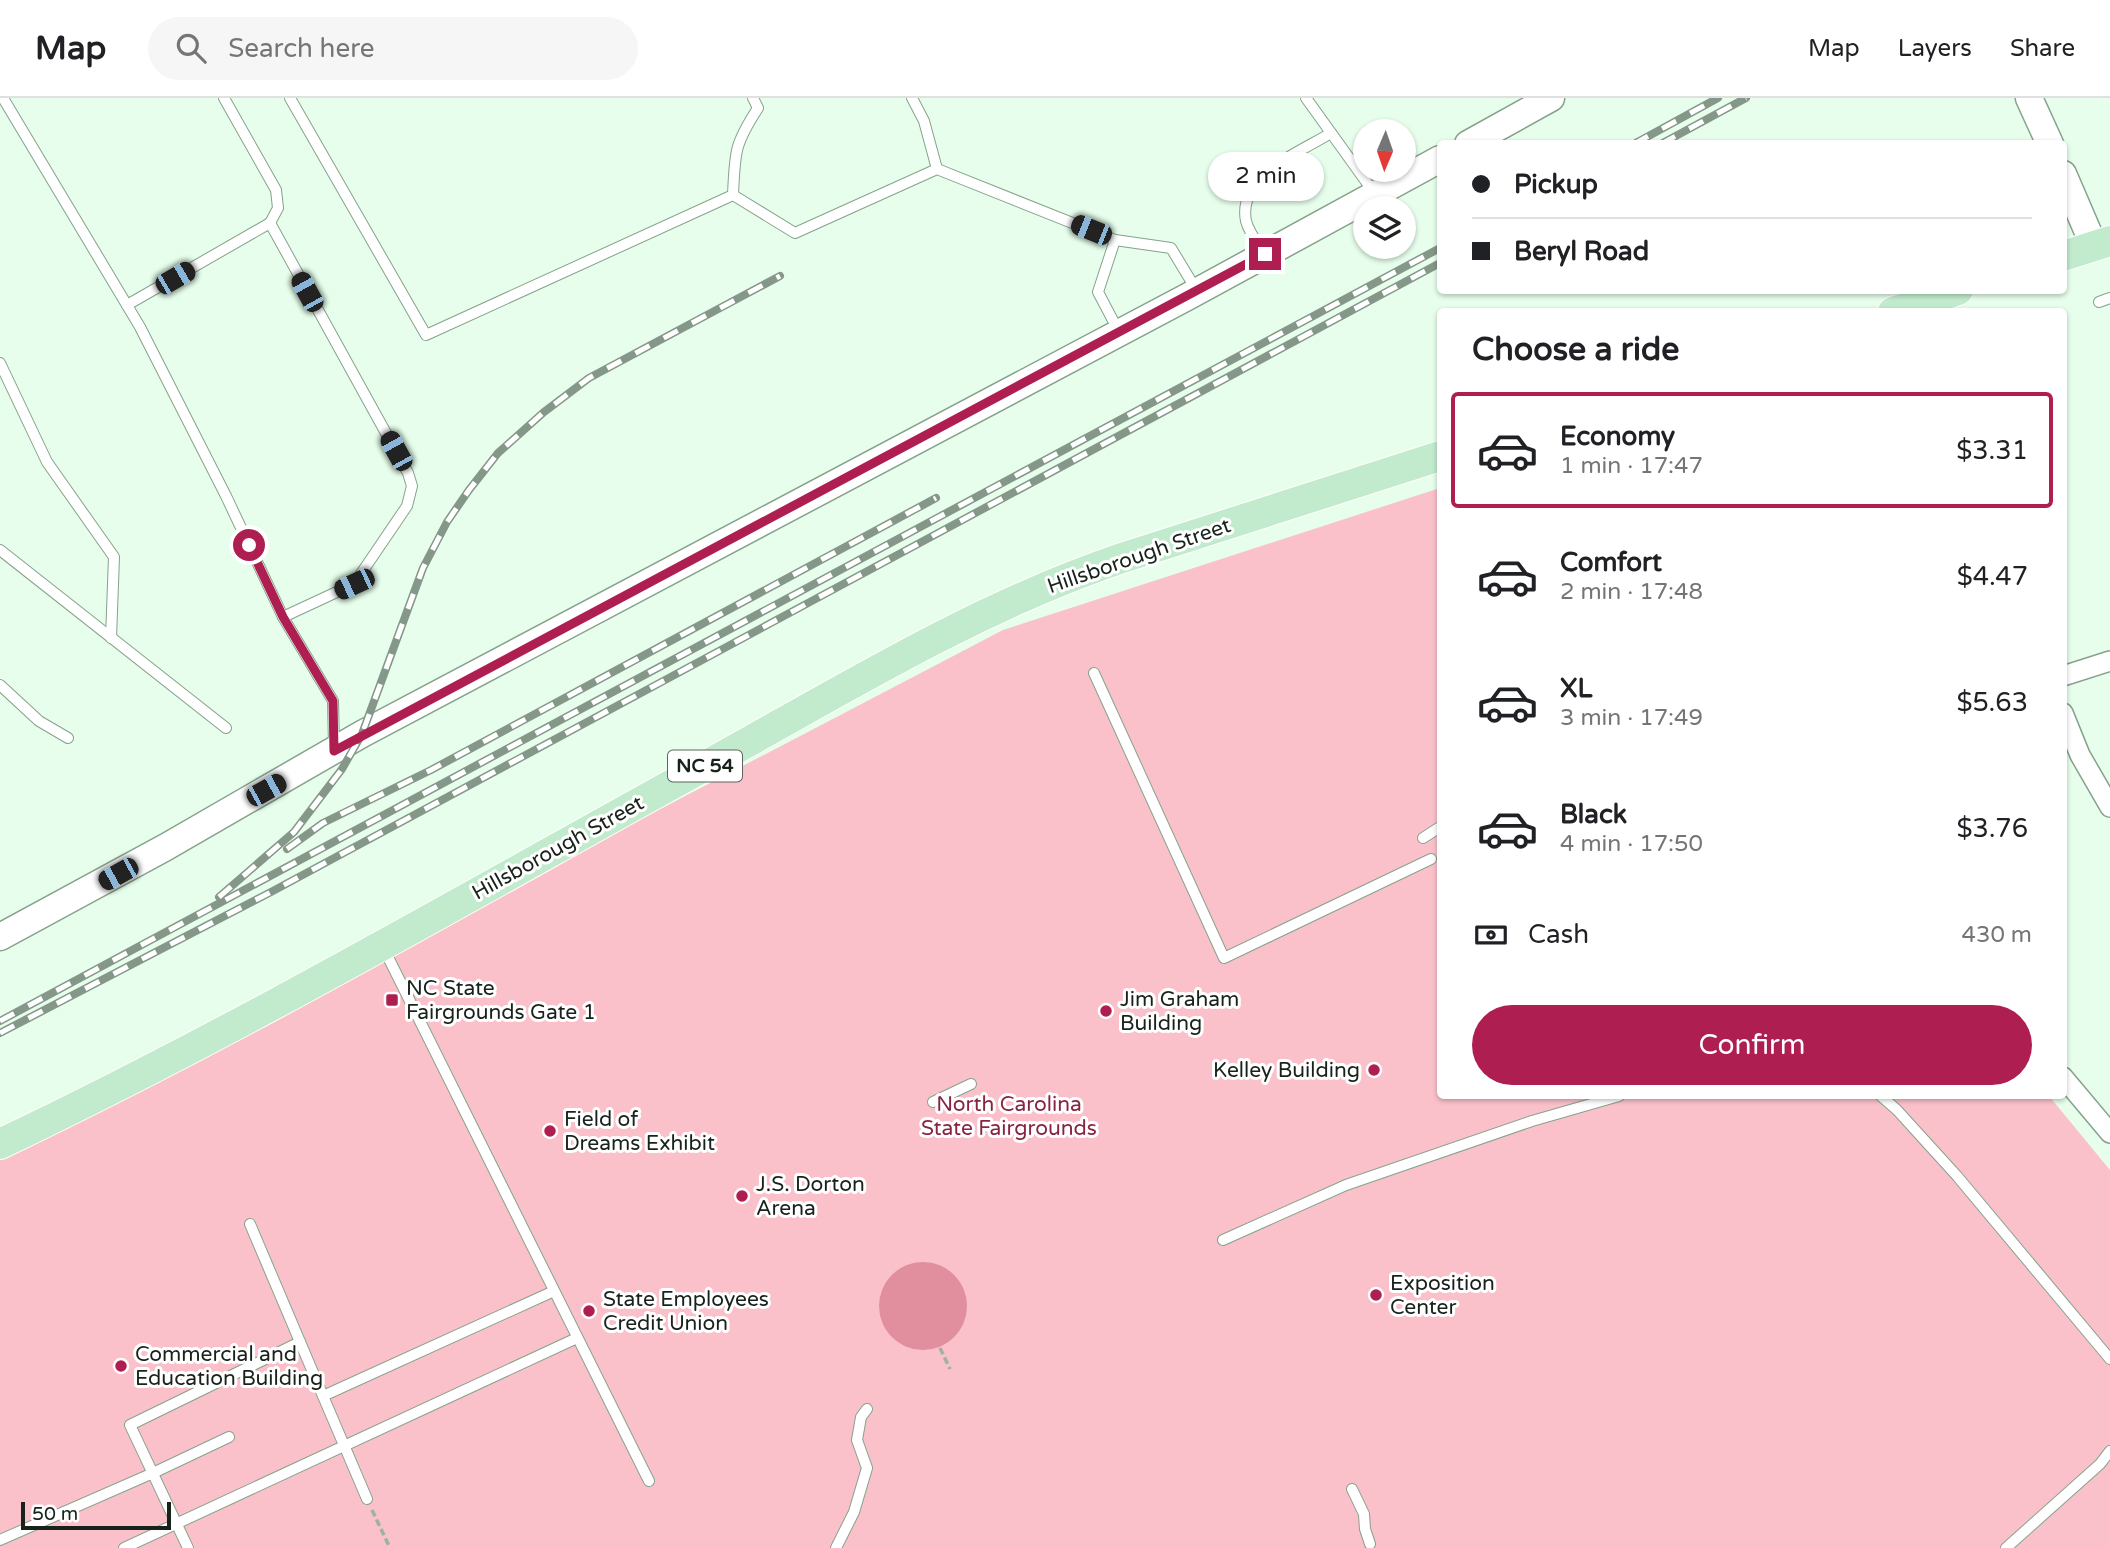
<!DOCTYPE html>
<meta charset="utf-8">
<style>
:root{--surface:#fff;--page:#f6f6f6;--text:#202124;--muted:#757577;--line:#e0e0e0;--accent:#af1e50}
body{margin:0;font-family:"Varela Round",sans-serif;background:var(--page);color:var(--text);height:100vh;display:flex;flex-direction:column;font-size:26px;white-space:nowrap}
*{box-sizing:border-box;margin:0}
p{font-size:23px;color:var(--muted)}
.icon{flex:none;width:38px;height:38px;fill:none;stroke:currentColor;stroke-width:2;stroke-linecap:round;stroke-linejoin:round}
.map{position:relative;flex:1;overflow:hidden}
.drawer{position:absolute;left:1437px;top:210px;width:630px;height:791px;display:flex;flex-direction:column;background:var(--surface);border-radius:7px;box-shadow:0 2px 5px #0004}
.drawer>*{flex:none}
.hud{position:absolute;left:1437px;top:42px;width:630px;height:154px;border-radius:7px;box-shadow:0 2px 5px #0004;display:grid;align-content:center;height:154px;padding:0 35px;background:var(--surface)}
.needle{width:46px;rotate:182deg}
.fabs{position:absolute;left:1353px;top:21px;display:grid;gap:14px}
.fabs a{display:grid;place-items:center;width:63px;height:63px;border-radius:50%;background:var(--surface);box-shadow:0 2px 5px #0004;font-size:35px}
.scale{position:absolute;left:21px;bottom:18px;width:150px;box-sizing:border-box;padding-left:7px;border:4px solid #17221a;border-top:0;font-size:19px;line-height:24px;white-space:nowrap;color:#17221a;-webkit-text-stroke:5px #fff;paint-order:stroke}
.end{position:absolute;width:32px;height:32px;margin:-16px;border:9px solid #af1e50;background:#fff;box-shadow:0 0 0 4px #fff}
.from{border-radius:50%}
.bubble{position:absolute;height:49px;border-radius:24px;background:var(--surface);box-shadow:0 2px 5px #0004;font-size:23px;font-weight:600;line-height:49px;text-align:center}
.car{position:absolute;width:21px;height:42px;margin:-21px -10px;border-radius:9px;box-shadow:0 0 5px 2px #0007;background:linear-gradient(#222 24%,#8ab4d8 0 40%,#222 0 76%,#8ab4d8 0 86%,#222 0)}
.hud b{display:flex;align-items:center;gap:24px;height:66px;font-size:26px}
.hud b+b{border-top:2px solid var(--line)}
.hud i{width:18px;height:18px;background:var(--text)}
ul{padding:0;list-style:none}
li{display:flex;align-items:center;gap:21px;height:116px;margin:0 14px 10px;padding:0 21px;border:4px solid transparent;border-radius:7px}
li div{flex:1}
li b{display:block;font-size:26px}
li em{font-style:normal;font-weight:600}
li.active{border-color:var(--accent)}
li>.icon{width:63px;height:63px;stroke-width:1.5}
h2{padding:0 35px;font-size:32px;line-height:84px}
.pay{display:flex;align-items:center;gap:18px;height:77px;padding:0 35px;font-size:26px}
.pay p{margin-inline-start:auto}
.action{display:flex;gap:14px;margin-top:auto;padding:14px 35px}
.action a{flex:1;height:80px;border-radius:42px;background:var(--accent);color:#fff;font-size:28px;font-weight:600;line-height:80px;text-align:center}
header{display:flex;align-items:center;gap:42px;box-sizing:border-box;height:98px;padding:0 35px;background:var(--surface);border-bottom:2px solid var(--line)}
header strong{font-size:33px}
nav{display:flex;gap:38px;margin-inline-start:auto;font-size:24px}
.search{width:490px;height:63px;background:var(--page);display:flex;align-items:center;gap:18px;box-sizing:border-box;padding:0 24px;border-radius:38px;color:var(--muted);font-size:26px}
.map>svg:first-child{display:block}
.green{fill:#fbc1cb}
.water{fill:#e18e9f}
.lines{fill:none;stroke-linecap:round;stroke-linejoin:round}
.lane-casing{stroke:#86a28c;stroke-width:12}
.street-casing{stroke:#86a28c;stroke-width:22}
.secondary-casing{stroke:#86a28c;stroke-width:29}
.primary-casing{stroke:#fff;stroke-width:32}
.path{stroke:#9eb1a2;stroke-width:3.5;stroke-dasharray:7 3.5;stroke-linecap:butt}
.lane{stroke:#fff;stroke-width:10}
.street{stroke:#fff;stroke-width:19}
.secondary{stroke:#fff;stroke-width:26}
.primary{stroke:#c2ebcd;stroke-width:30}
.rail-casing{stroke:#859789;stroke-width:8}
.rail{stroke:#fff;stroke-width:5;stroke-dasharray:16;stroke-linecap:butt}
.route{stroke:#af1e50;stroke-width:9}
.poi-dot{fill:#af1e50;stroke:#fff;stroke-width:2.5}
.labels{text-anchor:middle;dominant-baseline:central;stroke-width:6;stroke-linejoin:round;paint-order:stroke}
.shield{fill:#fff;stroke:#5d645f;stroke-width:2}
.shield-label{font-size:19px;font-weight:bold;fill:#17221a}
.street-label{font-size:21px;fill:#17221a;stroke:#fff}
.poi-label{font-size:21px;fill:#17221a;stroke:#fff;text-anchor:start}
.park-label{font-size:21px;fill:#872542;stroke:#fff}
</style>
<header>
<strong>Map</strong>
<div class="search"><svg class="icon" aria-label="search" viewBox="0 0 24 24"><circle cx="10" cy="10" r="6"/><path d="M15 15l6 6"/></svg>Search here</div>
<nav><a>Map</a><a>Layers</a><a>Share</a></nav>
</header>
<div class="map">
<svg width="2110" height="1450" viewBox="0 0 2110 1450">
<rect width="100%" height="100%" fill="#e6feeb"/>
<path class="green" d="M1440,390V998H2049L2110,1072V1450H0V1056L1003,532Z"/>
<circle class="water" cx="923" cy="1208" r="44"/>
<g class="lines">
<g class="lane-casing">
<g id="lane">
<path d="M3,0L140,229L226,398L283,519L333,603L334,649"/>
<path d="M224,0L276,92L278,110L270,125"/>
<path d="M290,0L426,237L733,97L795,135L937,71L1115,142L1171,150L1197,193"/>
<path d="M912,0L924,23L937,71"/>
<path d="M1306,0L1375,96"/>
<path d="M733,97C735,54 734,47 758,10L753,0"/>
<path d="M1115,142L1098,194L1119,234"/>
<path d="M1265,156C1258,146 1249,135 1246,123C1237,78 1300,54 1331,35"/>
<path d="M2099,204L2110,200"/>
<path d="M127,207L270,125L408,375L412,388L407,408L354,486L283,519"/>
<path d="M0,265L47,364L114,459L111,540"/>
<path d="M0,452L226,630"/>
<path d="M1094,575L1224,860L1431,761"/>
<path d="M0,587L39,623L68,640"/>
<path d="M1423,740L1440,729"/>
<path d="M384,851L649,1383"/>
<path d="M1881,998L1897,1012L1957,1078L2110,1261"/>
<path d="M933,1004L971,986"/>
<path d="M250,1126L323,1298"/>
<path d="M1223,1142L1346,1087L1532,1023L1619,998"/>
<path d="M1352,1391L1364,1416L1365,1431L1370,1446"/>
<path d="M367,1401L323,1298L554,1193"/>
<path d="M0,1442L153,1375L229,1339"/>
<path d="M124,1450L577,1240"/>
<path d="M188,1450L130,1327L300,1244"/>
<path d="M836,1450L854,1414L867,1370L857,1342L861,1319L867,1311"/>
<path d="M2006,1450L2100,1366L2110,1353"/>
</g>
</g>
<g class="street-casing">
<g id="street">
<path d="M2063,578L2110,563"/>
<path d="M2063,615L2080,657L2110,709"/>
<path d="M2063,979L2110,1035"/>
</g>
</g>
<g class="secondary-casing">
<g id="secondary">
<path d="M2029,0L2050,46"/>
<path d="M1468,46L1551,0"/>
<path d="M2063,76L2094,148"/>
<path d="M0,839L166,749L362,636L1187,199L1440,61"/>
</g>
</g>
<g class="primary-casing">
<g id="primary">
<path d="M2063,158L2110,143"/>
<path d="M1893,214L1958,192"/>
<path d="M0,1046C241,931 471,797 705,668C839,594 973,511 1119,461L1440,358"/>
</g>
</g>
<g class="path">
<path d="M940,1250L950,1271"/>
<path d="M372,1412L390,1450"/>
</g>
<use href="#lane" class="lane"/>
<use href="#street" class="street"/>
<use href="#secondary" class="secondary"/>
<use href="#primary" class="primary"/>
<g class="rail-casing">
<g id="rail">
<path d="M1634,46L1718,0"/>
<path d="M1661,46L1746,0"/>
<path d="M287,751L323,725L431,672L936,400"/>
<path d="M219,799L294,734L342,671L362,636L423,470L447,424L469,392L498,355L544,314L589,280L780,178"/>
<path d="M0,923L1440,150"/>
<path d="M0,935L271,794L1440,165"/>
</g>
</g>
<use href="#rail" class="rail"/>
</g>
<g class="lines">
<path class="route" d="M249,447L283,519L333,603L334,653L1265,156"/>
</g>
<g class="poi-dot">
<rect x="385" y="895" width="14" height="14" rx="3.5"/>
<circle cx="1106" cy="913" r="7"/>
<circle cx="1374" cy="972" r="7"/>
<circle cx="550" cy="1033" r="7"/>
<circle cx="742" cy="1098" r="7"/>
<circle cx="1376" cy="1197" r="7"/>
<circle cx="589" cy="1213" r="7"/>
<circle cx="121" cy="1268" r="7"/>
</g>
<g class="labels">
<rect class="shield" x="668" y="652.5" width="74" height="31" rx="5"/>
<g class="shield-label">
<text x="705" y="668">NC 54</text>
</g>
<g class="street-label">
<text transform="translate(1139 458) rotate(-19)">Hillsborough Street</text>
<text transform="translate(558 750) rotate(-29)">Hillsborough Street</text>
</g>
<g class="poi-label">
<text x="406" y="890">NC State<tspan x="406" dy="24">Fairgrounds Gate 1</tspan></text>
<text x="1120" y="901">Jim Graham<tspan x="1120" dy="24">Building</tspan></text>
<text x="1360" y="972" text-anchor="end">Kelley Building</text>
<text x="564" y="1021">Field of<tspan x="564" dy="24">Dreams Exhibit</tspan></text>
<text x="756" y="1086">J.S. Dorton<tspan x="756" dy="24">Arena</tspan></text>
<text x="1390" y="1185">Exposition<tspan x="1390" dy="24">Center</tspan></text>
<text x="603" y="1201">State Employees<tspan x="603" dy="24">Credit Union</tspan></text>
<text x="135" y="1256">Commercial and<tspan x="135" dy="24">Education Building</tspan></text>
</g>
<g class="park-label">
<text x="1009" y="1006">North Carolina<tspan x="1009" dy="24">State Fairgrounds</tspan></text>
</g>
</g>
</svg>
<div class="fabs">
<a><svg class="needle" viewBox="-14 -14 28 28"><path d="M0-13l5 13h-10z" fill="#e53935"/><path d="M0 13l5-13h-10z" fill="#757577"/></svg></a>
<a><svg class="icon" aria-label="layers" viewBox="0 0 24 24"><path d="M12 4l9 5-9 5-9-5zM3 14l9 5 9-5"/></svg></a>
</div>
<div class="scale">50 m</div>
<i class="end from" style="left:249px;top:447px"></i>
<i class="end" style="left:1265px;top:156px"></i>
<div class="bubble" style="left:1208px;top:54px;width:116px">2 min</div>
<i class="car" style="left:1091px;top:132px;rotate:292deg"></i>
<i class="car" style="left:175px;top:180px;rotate:60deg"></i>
<i class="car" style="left:307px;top:194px;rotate:331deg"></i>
<i class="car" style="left:396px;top:353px;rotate:331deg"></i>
<i class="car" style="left:354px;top:486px;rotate:245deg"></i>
<i class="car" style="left:266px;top:692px;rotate:61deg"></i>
<i class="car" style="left:118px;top:776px;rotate:241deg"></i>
<div class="hud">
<b><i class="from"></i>Pickup</b>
<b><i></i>Beryl Road</b>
</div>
<section class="drawer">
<h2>Choose a ride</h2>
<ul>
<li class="active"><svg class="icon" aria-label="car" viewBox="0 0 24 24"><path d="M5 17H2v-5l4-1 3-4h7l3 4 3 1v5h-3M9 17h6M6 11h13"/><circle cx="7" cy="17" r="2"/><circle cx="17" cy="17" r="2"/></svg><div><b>Economy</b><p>1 min · 17:47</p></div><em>$3.31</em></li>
<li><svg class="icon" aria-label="car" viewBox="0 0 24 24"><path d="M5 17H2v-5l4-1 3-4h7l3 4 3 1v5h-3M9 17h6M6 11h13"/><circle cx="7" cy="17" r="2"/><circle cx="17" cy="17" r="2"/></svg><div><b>Comfort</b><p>2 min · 17:48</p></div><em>$4.47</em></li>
<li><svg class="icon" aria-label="car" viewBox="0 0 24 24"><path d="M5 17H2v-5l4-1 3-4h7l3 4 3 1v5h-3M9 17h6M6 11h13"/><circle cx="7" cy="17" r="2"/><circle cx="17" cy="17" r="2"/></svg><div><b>XL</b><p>3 min · 17:49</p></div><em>$5.63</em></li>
<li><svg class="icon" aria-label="car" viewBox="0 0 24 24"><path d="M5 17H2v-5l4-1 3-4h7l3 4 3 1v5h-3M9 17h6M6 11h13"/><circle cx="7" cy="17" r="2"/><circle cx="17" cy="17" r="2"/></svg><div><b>Black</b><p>4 min · 17:50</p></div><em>$3.76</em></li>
</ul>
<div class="pay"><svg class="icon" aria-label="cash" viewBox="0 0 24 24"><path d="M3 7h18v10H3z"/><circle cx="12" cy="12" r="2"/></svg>Cash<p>430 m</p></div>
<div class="action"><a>Confirm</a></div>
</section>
</div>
